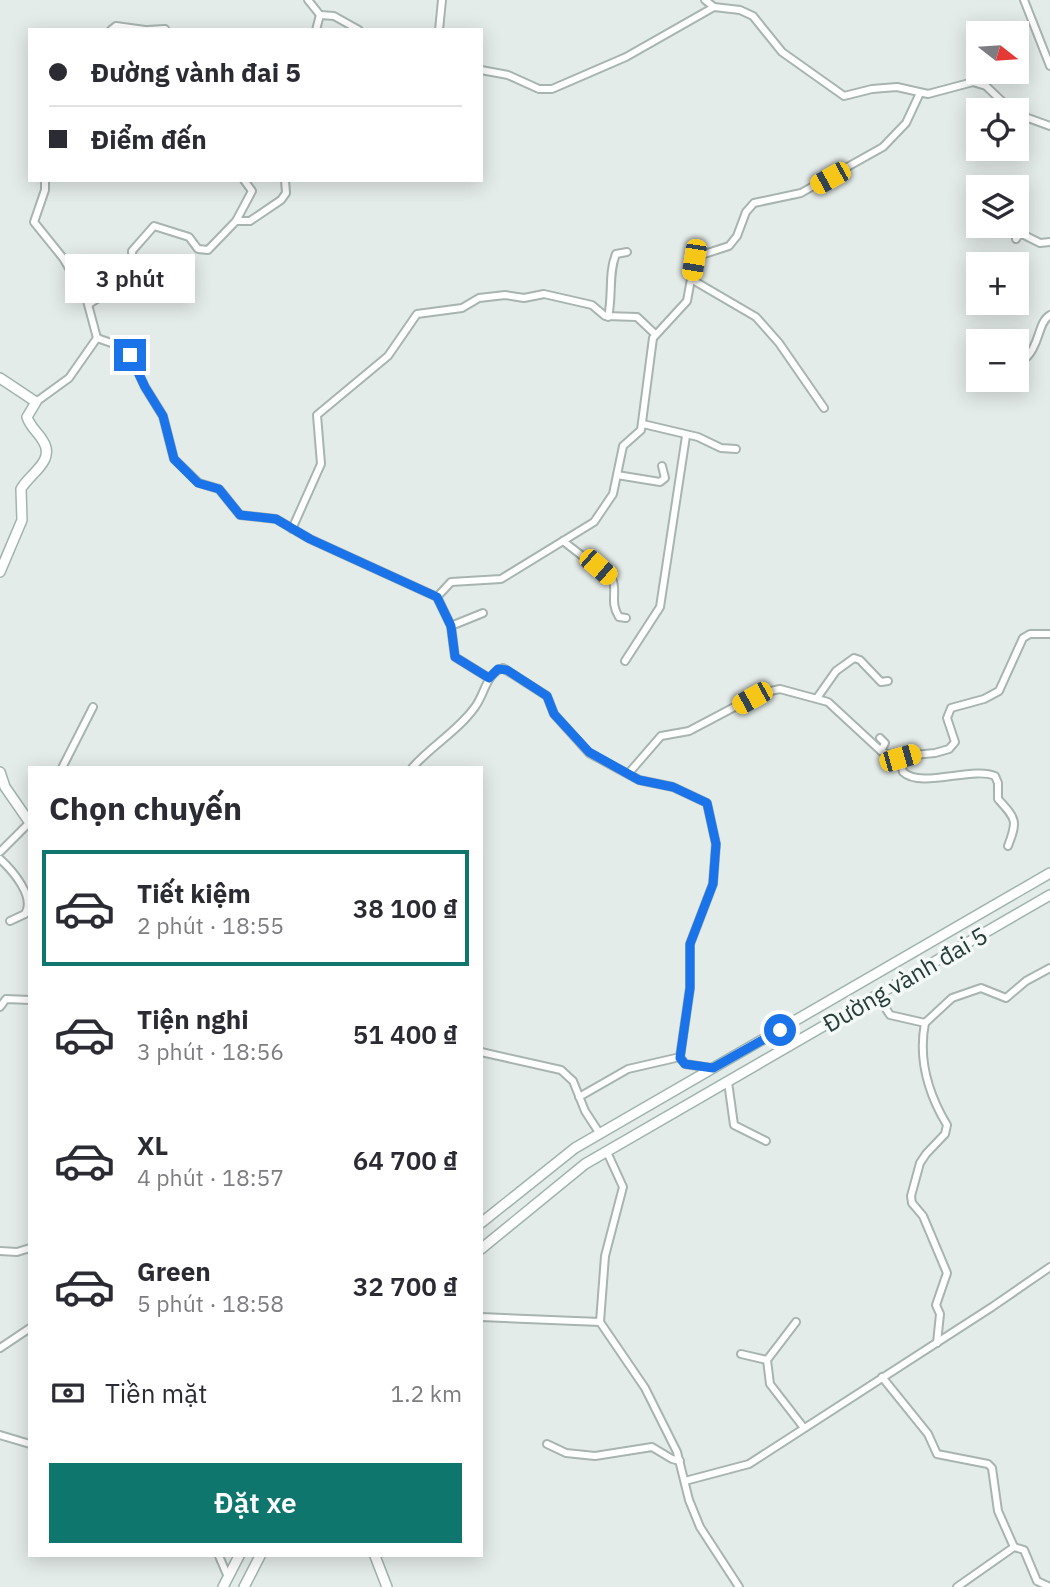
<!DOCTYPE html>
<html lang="vi">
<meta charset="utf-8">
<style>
:root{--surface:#fff;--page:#f2f2f3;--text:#2b2b33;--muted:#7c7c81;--line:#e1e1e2;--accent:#0f766e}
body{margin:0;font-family:"IBM Plex Sans",sans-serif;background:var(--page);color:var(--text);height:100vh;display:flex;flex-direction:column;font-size:26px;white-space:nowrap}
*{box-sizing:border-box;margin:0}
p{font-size:23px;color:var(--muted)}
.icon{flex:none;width:38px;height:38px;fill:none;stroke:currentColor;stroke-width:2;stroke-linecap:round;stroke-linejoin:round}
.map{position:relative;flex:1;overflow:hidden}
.side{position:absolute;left:28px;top:766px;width:455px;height:791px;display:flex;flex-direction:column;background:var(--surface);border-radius:0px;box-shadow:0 4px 18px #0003}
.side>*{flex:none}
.guide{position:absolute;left:28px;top:28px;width:455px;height:154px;border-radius:0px;box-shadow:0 4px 18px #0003;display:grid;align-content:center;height:154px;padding:0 21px;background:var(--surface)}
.needle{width:46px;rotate:107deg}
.fabs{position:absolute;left:966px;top:21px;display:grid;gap:14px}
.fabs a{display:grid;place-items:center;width:63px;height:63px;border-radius:0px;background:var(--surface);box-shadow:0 4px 18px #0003;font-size:35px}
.end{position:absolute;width:32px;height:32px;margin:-16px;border:9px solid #1a73e8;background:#fff;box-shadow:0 0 0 4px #fff}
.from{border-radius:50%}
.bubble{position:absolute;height:49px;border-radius:0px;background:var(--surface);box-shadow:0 4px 18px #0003;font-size:23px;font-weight:600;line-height:49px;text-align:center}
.car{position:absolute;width:21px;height:42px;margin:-21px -10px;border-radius:9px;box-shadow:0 0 5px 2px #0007;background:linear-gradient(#f5c518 24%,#345 0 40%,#f5c518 0 76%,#345 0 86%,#f5c518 0)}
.guide b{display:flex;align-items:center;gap:24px;height:66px;font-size:26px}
.guide b+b{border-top:2px solid var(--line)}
.guide i{width:18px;height:18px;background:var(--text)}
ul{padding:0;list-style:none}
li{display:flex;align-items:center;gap:21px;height:116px;margin:0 14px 10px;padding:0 7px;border:4px solid transparent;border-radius:0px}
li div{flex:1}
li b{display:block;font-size:26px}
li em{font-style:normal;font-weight:600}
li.current{border-color:var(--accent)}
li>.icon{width:63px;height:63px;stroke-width:1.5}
h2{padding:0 21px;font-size:32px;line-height:84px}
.pay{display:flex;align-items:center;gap:18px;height:77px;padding:0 21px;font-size:26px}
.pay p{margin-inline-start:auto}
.action{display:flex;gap:14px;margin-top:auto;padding:14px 21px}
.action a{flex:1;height:80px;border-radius:0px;background:var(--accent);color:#fff;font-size:28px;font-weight:600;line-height:80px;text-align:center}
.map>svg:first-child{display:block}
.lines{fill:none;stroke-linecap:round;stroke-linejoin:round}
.street-casing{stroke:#a7b4b0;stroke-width:10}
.secondary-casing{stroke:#a0b4ae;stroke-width:12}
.street{stroke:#fff;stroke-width:6}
.secondary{stroke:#fff;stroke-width:9}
.route{stroke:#1a73e8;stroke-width:9}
.labels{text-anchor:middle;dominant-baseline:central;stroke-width:7;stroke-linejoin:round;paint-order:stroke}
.street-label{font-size:24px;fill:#253c38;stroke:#f4f9f7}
</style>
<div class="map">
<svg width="1050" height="1587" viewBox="0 0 1050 1587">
<rect width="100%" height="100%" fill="#e4ece9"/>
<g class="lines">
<g class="street-casing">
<g id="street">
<path d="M308,0L320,15"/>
<path d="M705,0L714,7L740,10L753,16L782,52L844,96L872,89L897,87L928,94L973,82L986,86L1011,110"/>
<path d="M1024,0L1050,66"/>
<path d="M320,15L334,16L359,30"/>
<path d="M111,30L116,26L145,30"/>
<path d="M148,30L165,29"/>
<path d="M316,30L320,15"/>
<path d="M439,30L442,0"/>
<path d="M481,70L508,75L539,89H552L626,57L714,7"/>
<path d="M1017,114L1050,126"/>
<path d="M236,221L252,191L244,180"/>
<path d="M1016,239L1020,233L1040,243L1050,242"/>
<path d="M691,279L756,317L779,343L824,408"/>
<path d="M89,304L112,289L133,281L132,251L154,226L189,237L198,249L208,250L236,221H250L281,200L286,193L285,180"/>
<path d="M608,317C613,296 608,273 616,254L627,252"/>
<path d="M97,338L117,345L130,355L145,387L163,416L174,459L199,483L219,489L240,515L276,519L310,539L437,597L451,626L455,657L489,678"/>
<path d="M1027,357C1040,344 1038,322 1050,315"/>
<path d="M36,402L69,378L97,338L86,297L63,258L34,222L45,190V180"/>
<path d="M643,424L698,437L721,448L736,449"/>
<path d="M617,475L660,482L665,478L662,466"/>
<path d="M292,529L321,464L317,415L388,356L417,314L462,308L479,298L505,295L524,298L544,294L592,305L605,316L637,317L655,334"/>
<path d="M563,541L612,579C618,590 609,602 619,617L626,618"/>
<path d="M437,597L451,582L501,579L594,522L613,494L623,446L641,430L653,338L687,301L695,257L729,246L737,236L746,212L754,203L801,193L883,147L906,123L920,93"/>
<path d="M451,626L483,613"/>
<path d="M625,661L660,607L686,436"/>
<path d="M817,698L836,671L854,658L860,660L881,682L888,681"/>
<path d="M880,738L885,743L881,751"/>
<path d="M900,758L903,772C921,789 973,766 995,776L998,783V799C1016,819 1018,820 1008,846"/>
<path d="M62,768L93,707"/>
<path d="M412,768C431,746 458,731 475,707C485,694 486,673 503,668L547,696L554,714L589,753L639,780L673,787L707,803L716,844L713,884L690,944V988L680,1057L685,1064L711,1068"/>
<path d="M628,774L661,736L689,731L761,693L780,689L828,702L881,751L893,757L935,753L949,749L955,742L947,718L951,708L984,699L999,691L1023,638L1030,634H1050"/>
<path d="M0,852L29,823"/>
<path d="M0,859C12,870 36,897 25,914L10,921"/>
<path d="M877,995L890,1015L925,1023L952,998L981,988L1006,998L1026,981L1050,968"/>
<path d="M0,1007L6,999L30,1000"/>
<path d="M925,1023C918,1059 929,1095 947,1125L945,1134L926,1154L920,1163L911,1196L912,1203L923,1216L947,1273L936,1305L940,1314L937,1343"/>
<path d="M481,1052L561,1070L573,1081L585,1111L600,1134"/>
<path d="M728,1082L734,1125L766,1141"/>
<path d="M579,1097L628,1069L680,1057"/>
<path d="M607,1152L623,1187L605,1256L600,1322L645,1388L677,1452L689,1500L700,1527L739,1587"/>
<path d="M0,1251L17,1252L30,1248"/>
<path d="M481,1317L600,1322"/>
<path d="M0,1348L30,1328"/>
<path d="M741,1354L767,1360L796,1322"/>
<path d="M767,1360L770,1384L804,1428"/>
<path d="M882,1377L928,1434L937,1454L988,1464L992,1468L998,1511L1014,1547"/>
<path d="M0,1435L30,1444"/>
<path d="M547,1444L566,1453L595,1456L652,1447L672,1459L680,1461"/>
<path d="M685,1481L749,1464L992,1307L1050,1267"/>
<path d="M219,1556L228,1577"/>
<path d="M957,1587L1014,1547L1024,1550L1037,1581L1050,1587"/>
</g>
</g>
<g class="secondary-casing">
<g id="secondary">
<path d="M0,378L36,402L27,417C30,427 38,432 43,441C56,461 29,474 21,489L22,520L0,572"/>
<path d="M0,772L5,787L30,823"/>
<path d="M481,1223L575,1148L1050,873"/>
<path d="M481,1249L585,1164L1050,895"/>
<path d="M375,1556L387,1587"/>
<path d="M223,1587L239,1556"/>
<path d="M244,1587L260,1556"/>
</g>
</g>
<use href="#street" class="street"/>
<use href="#secondary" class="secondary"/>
</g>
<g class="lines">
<path class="route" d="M130,355L145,387L163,416L174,459L198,483L219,489L240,515L276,519L310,539L437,597L451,626L455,657L489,678L498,669L507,670L547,696L554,714L589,752L639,780L673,787L707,803L716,844L713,884L690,944V988L680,1058L685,1064L713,1068L780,1030"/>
</g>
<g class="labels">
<g class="street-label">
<text transform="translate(905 979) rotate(-30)">Đường vành đai 5</text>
</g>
</g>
</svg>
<div class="fabs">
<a><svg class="needle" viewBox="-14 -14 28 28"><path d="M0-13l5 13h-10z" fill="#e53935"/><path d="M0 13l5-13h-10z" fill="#7c7c81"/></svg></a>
<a><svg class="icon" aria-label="locate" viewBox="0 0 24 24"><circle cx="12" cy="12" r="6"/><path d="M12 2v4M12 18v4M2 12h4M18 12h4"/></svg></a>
<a><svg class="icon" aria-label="layers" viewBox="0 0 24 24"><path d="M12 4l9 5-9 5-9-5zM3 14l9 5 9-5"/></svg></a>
<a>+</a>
<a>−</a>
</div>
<i class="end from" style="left:780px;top:1030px"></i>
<i class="end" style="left:130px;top:355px"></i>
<div class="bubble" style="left:65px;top:254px;width:130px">3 phút</div>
<i class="car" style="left:830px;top:178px;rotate:241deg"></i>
<i class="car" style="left:694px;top:260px;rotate:189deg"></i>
<i class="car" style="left:598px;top:567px;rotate:131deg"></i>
<i class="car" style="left:752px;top:698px;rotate:241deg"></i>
<i class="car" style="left:900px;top:758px;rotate:74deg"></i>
<div class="guide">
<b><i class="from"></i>Đường vành đai 5</b>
<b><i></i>Điểm đến</b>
</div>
<section class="side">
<h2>Chọn chuyến</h2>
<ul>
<li class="current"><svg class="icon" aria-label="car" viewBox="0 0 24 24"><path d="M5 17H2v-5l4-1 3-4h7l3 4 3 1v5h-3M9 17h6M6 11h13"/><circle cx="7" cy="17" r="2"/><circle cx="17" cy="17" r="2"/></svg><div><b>Tiết kiệm</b><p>2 phút · 18:55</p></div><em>38 100 ₫</em></li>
<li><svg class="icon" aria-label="car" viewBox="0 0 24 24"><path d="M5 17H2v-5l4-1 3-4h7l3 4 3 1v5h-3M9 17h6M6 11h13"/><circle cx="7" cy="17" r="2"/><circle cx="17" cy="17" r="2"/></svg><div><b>Tiện nghi</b><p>3 phút · 18:56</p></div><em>51 400 ₫</em></li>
<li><svg class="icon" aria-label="car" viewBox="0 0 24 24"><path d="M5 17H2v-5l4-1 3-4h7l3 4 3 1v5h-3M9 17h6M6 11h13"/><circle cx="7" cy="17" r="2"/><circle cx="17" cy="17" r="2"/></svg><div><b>XL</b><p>4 phút · 18:57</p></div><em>64 700 ₫</em></li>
<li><svg class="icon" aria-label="car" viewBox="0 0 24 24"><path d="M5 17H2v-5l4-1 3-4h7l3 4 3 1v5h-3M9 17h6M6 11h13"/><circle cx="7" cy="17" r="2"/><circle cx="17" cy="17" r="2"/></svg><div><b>Green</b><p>5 phút · 18:58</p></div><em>32 700 ₫</em></li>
</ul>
<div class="pay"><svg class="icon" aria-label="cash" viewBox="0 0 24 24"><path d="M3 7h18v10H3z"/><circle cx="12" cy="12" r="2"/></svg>Tiền mặt<p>1.2 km</p></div>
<div class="action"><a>Đặt xe</a></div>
</section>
</div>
